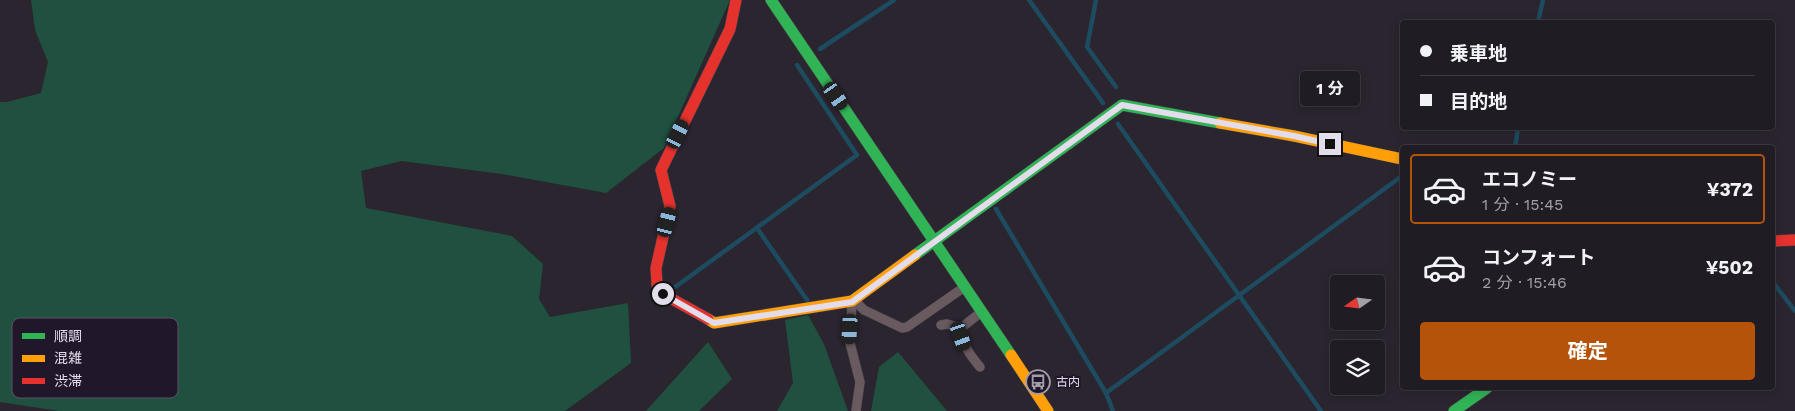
<!DOCTYPE html>
<html lang="ja">
<meta charset="utf-8">
<style>
:root{--surface:#201c24;--page:#28252c;--text:#f1f3f6;--muted:#a2a1a6;--line:#3d3a41;--accent:#b45309}
body{margin:0;font-family:"Work Sans","Noto Sans JP",sans-serif;background:var(--page);color:var(--text);height:100vh;display:flex;flex-direction:column;font-size:19px;white-space:nowrap}
*{box-sizing:border-box;margin:0}
p{font-size:16px;color:var(--muted)}
.icon{flex:none;width:28px;height:28px;fill:none;stroke:currentColor;stroke-width:2;stroke-linecap:round;stroke-linejoin:round}
.map{position:relative;flex:1;overflow:hidden}
.sheet{position:absolute;left:1400px;top:145px;width:375px;height:245px;display:flex;flex-direction:column;background:var(--surface);border-radius:5px;box-shadow:0 2px 12px #0003,0 0 0 1px var(--line)}
.sheet>*{flex:none}
.top-card{position:absolute;left:1400px;top:20px;width:375px;height:110px;border-radius:5px;box-shadow:0 2px 12px #0003,0 0 0 1px var(--line);display:grid;align-content:center;height:110px;padding:0 20px;background:var(--surface)}
.needle{width:32px;rotate:256deg}
.fabs{position:absolute;left:1330px;top:275px;display:grid;gap:10px}
.fabs a{display:grid;place-items:center;width:55px;height:55px;border-radius:5px;background:var(--surface);box-shadow:0 2px 12px #0003,0 0 0 1px var(--line);font-size:25px}
.end{position:absolute;width:22px;height:22px;margin:-11px;border:6px solid #e3dcea;background:#111;box-shadow:0 0 0 2px #111}
.from{border-radius:50%}
.bubble{position:absolute;height:35px;border-radius:5px;background:var(--surface);box-shadow:0 2px 12px #0003,0 0 0 1px var(--line);font-size:16px;font-weight:700;line-height:35px;text-align:center}
.car{position:absolute;width:15px;height:30px;margin:-15px -8px;border-radius:6px;box-shadow:0 0 4px 1px #0007;background:linear-gradient(#222 24%,#8ab4d8 0 40%,#222 0 76%,#8ab4d8 0 86%,#222 0)}
.top-card b{display:flex;align-items:center;gap:18px;height:48px;font-size:19px}
.top-card b+b{border-top:1px solid var(--line)}
.top-card i{width:12px;height:12px;background:var(--text)}
ul{padding:9px 0 0;list-style:none}
li{display:flex;align-items:center;gap:15px;height:70px;margin:0 10px 8px;padding:0 10px;border:2px solid transparent;border-radius:5px}
li div{flex:1}
li b{display:block;font-size:19px}
li em{font-style:normal;font-weight:700}
li.active{border-color:var(--accent)}
li>.icon{width:45px;height:45px;stroke-width:1.5}
.cta{display:flex;gap:10px;margin-top:auto;padding:10px 20px}
.cta a{flex:1;height:58px;border-radius:5px;background:var(--accent);color:#fff;font-size:20px;font-weight:700;line-height:58px;text-align:center}
.map>svg:first-child{display:block}
.green{fill:#20503f}
.lines{fill:none;stroke-linecap:round;stroke-linejoin:round}
.stream{stroke:#1d4b5f;stroke-width:4.5}
.lane-casing{stroke:#48434d;stroke-width:10}
.fast-casing{stroke:#48434d;stroke-width:12}
.slow-casing{stroke:#48434d;stroke-width:12}
.jam-casing{stroke:#48434d;stroke-width:12}
.lane{stroke:#695a60;stroke-width:9}
.fast{stroke:#30b455;stroke-width:11}
.slow{stroke:#ff9f0a;stroke-width:11}
.jam{stroke:#e5322d;stroke-width:11}
.route{stroke:#e3dcea;stroke-width:6}
.labels{text-anchor:middle;dominant-baseline:central;stroke-width:4;stroke-linejoin:round;paint-order:stroke}
.poi-label{font-size:12px;fill:#e3dcea;stroke:#21172b;text-anchor:start}
.key{fill:#21172b;stroke:#5b5264;stroke-width:1}
.key-label{font-size:14px;fill:#e3dcea}
</style>
<div class="map">
<svg width="1795" height="411" viewBox="0 0 1795 411">
<rect width="100%" height="100%" fill="#2b2530"/>
<g class="green">
<path d="M31,0H730L664,148L606,193L502,174L401,161L361,171L366,208L512,236L543,264L539,299L550,317L628,303L631,363L565,411H59L0,402V102H7L41,93L48,62L35,30Z"/>
<path d="M808,315L824,344L848,411H777L793,383L785,320Z"/>
<path d="M708,342L732,379L699,411H646Z"/>
<path d="M898,352L947,411H871L879,367Z"/>
</g>
<g class="lines">
<g class="stream">
<path d="M1029,0L1103,103"/>
<path d="M1096,0L1087,47L1116,87"/>
<path d="M1538,22L1543,0"/>
<path d="M820,49L894,0"/>
<path d="M1118,124L1321,411"/>
<path d="M1515,148L1518,128"/>
<path d="M996,209L1106,393L1113,411"/>
<path d="M757,228L807,300"/>
<path d="M1772,281L1795,311"/>
<path d="M671,290L857,155L797,65"/>
<path d="M1106,393L1402,176"/>
</g>
<g class="lane-casing">
<g id="lane">
<path d="M854,300L864,310L902,328L907,327L963,288"/>
<path d="M852,302L850,343L860,382L856,411"/>
<path d="M941,325L947,324L961,328"/>
<path d="M980,367C970,355 962,345 961,328L980,313"/>
</g>
</g>
<g class="fast-casing">
<g id="fast">
<path d="M771,0L1011,355"/>
<path d="M915,255L1122,105L1220,123"/>
<path d="M1454,411L1487,388"/>
</g>
</g>
<g class="slow-casing">
<g id="slow">
<path d="M1220,123L1294,136L1402,159"/>
<path d="M708,319L714,323L852,301L915,255"/>
<path d="M1011,355L1048,411"/>
</g>
</g>
<g class="jam-casing">
<g id="jam">
<path d="M1772,241L1795,240"/>
<path d="M708,319L663,294L657,285L656,268L670,206L661,170L730,29L736,0"/>
</g>
</g>
<use href="#lane" class="lane"/>
<use href="#fast" class="fast"/>
<use href="#slow" class="slow"/>
<use href="#jam" class="jam"/>
</g>
<g class="lines">
<path class="route" d="M663,294L714,323L852,302L1122,105L1294,136L1330,144"/>
</g>
<defs>
<g id="bus-ring" transform="scale(1.25)"><circle r="9.5" fill="#21172b" stroke="#a39ca9" stroke-width="1.5"/><path d="M-5-6H5V4H4V6H2V4H-2V6H-4V4H-5ZM-3.5-4V0h7V-4ZM-3.5 1.2v1.5H-2V1.2ZM2 1.2v1.5H3.5V1.2Z" fill="#a39ca9"/></g>
</defs>
<g fill-rule="evenodd">
<use href="#bus-ring" x="1038" y="382"/>
</g>
<g class="labels">
<g class="poi-label">
<text x="1056" y="382">古内</text>
</g>
</g>
<rect x="12" y="318" width="166" height="80" rx="8" class="key"/>
<rect x="22" y="333" width="23" height="6" fill="#30b455"/>
<rect x="22" y="355" width="23" height="7" fill="#ff9f0a"/>
<rect x="22" y="378" width="23" height="6" fill="#e5322d"/>
<g class="key-label">
<text x="54" y="341">順調</text>
<text x="54" y="363">混雑</text>
<text x="54" y="386">渋滞</text>
</g>
</svg>
<div class="fabs">
<a><svg class="needle" viewBox="-14 -14 28 28"><path d="M0-13l5 13h-10z" fill="#e53935"/><path d="M0 13l5-13h-10z" fill="#a2a1a6"/></svg></a>
<a><svg class="icon" aria-label="layers" viewBox="0 0 24 24"><path d="M12 4l9 5-9 5-9-5zM3 14l9 5 9-5"/></svg></a>
</div>
<i class="end from" style="left:663px;top:294px"></i>
<i class="end" style="left:1330px;top:144px"></i>
<div class="bubble" style="left:1300px;top:71px;width:60px">1 分</div>
<i class="car" style="left:836px;top:96px;rotate:145deg"></i>
<i class="car" style="left:678px;top:134px;rotate:26deg"></i>
<i class="car" style="left:667px;top:222px;rotate:14deg"></i>
<i class="car" style="left:850px;top:329px;rotate:183deg"></i>
<i class="car" style="left:961px;top:336px;rotate:161deg"></i>
<div class="top-card">
<b><i class="from"></i>乗車地</b>
<b><i></i>目的地</b>
</div>
<section class="sheet">
<ul>
<li class="active"><svg class="icon" aria-label="car" viewBox="0 0 24 24"><path d="M5 17H2v-5l4-1 3-4h7l3 4 3 1v5h-3M9 17h6M6 11h13"/><circle cx="7" cy="17" r="2"/><circle cx="17" cy="17" r="2"/></svg><div><b>エコノミー</b><p>1 分 · 15:45</p></div><em>¥372</em></li>
<li><svg class="icon" aria-label="car" viewBox="0 0 24 24"><path d="M5 17H2v-5l4-1 3-4h7l3 4 3 1v5h-3M9 17h6M6 11h13"/><circle cx="7" cy="17" r="2"/><circle cx="17" cy="17" r="2"/></svg><div><b>コンフォート</b><p>2 分 · 15:46</p></div><em>¥502</em></li>
</ul>
<div class="cta"><a>確定</a></div>
</section>
</div>
